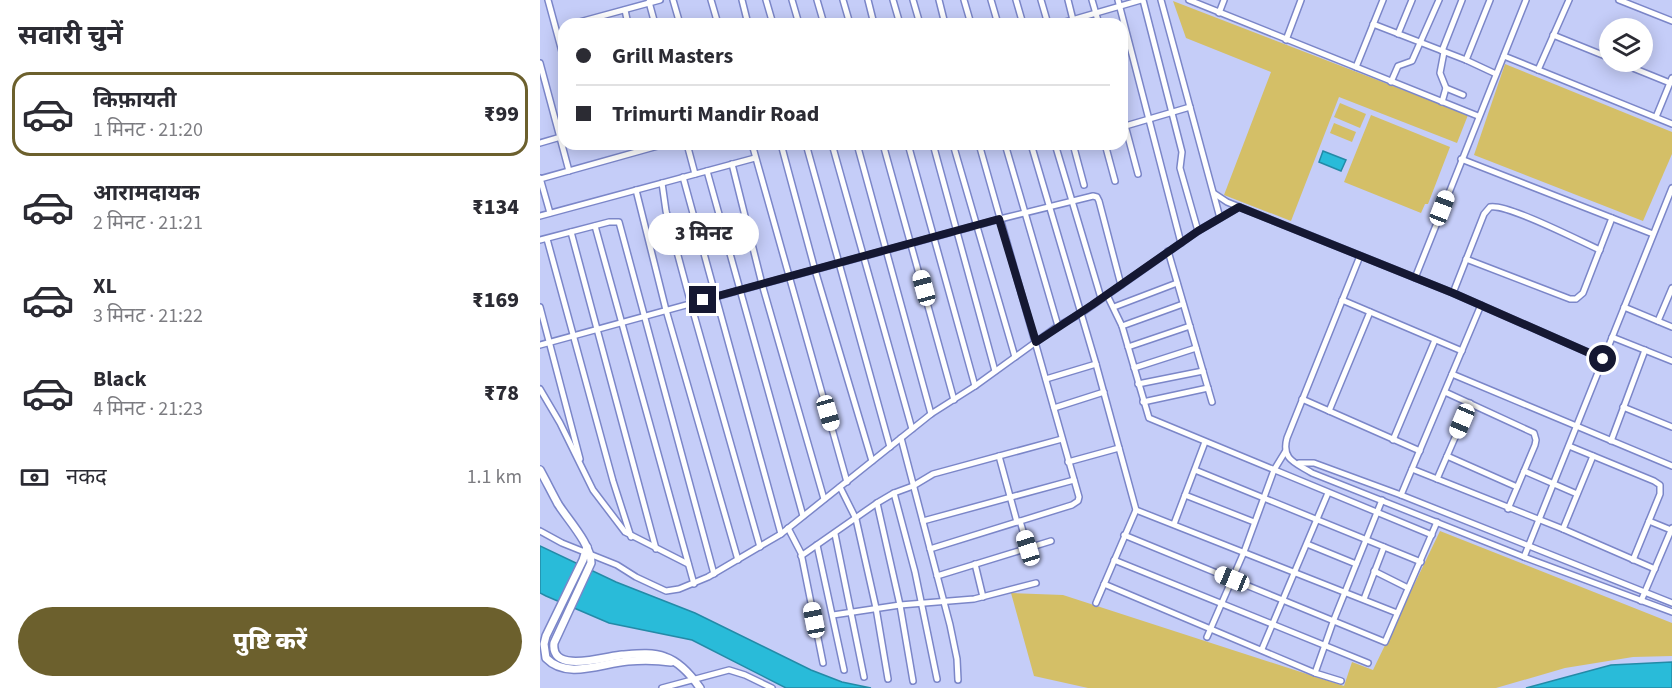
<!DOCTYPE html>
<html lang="hi">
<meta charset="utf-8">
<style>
:root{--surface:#fff;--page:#f7f7f7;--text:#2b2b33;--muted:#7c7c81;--line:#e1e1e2;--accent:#6c602d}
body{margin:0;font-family:"Source Sans 3","Noto Sans Devanagari",sans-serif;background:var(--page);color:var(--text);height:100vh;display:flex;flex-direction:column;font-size:22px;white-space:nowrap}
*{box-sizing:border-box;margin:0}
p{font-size:20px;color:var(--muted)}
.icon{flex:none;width:33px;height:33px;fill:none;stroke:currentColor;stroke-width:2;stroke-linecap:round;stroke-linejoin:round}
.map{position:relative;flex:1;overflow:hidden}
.sheet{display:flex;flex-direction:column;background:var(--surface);width:540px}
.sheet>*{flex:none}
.top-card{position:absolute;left:18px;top:18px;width:570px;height:132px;border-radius:18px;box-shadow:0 3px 15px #0003;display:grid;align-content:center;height:132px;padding:0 18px;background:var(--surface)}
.controls{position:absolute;left:1059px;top:18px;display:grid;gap:12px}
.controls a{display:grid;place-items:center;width:54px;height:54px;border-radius:50%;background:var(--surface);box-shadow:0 3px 15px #0003;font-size:30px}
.end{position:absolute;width:27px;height:27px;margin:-14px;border:8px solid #151832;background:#fff;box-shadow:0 0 0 3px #fff}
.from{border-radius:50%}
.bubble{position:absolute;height:42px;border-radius:21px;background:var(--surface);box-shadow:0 3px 15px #0003;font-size:20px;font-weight:800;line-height:42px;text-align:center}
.car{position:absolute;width:18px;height:36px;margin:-18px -9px;border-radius:8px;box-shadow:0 0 4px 2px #0007;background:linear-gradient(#fff 24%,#345 0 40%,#fff 0 76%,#345 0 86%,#fff 0)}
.top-card b{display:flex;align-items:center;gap:21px;height:57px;font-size:22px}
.top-card b+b{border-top:2px solid var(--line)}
.top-card i{width:15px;height:15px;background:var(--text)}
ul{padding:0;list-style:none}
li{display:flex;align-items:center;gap:18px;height:84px;margin:0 12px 9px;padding:0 6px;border:3px solid transparent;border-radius:18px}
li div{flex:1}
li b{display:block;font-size:22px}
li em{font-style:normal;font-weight:800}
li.on{border-color:var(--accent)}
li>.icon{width:54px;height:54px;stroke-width:1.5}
h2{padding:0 18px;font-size:27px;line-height:72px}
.pay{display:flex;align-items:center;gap:15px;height:66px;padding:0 18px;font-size:22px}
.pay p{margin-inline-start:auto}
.primary-button{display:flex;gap:12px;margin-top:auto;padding:12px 18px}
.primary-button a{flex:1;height:69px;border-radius:36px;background:var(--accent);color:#fff;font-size:24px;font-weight:800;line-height:69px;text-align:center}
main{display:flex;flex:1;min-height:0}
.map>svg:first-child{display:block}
.green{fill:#d4bf67}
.water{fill:#29bbd9;stroke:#238aa7;stroke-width:1.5}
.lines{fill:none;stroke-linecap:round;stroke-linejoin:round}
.minor-casing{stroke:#7b86c8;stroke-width:8}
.tertiary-casing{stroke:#7b86c8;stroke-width:10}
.minor{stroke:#fff;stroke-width:5}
.tertiary{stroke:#fff;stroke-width:7}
.route{stroke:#151832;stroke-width:8}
</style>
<main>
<section class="sheet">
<h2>सवारी चुनें</h2>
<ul>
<li class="on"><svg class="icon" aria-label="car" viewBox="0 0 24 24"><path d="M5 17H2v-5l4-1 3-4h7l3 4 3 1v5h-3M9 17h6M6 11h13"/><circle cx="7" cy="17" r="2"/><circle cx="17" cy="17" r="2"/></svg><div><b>किफ़ायती</b><p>1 मिनट · 21:20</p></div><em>₹99</em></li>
<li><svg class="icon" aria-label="car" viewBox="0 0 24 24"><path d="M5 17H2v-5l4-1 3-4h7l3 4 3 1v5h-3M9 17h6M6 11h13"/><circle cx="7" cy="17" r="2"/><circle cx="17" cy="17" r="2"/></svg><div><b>आरामदायक</b><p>2 मिनट · 21:21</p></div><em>₹134</em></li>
<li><svg class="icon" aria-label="car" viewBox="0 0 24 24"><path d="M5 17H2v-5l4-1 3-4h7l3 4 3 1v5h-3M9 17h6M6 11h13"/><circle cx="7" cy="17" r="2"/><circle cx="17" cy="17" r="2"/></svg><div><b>XL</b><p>3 मिनट · 21:22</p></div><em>₹169</em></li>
<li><svg class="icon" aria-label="car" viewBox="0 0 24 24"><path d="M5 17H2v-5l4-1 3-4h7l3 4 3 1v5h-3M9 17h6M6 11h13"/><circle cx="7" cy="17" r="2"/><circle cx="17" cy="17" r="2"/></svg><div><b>Black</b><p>4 मिनट · 21:23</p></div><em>₹78</em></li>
</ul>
<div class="pay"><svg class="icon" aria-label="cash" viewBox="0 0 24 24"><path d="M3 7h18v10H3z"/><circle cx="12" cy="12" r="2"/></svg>नकद<p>1.1 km</p></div>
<div class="primary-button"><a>पुष्टि करें</a></div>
</section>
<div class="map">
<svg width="1132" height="688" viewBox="0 0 1132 688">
<rect width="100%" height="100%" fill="#c5cdf8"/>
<g class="green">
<path d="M633,1L928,115L917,143L799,97L751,221L684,195L731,72L646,38Z"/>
<path d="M965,64L1132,132V154L1103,221L934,155Z"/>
<path d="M800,103L826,114L820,128L794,117Z"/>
<path d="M831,115L910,147L888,204H885L881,213L804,182Z"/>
<path d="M794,123L816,132L812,142L790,133Z"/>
<path d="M900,531L1132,623V656L1093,657L1025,668L956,688H548L494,676L471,593L523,595L804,686L812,662L833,670Z"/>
</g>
<g class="water">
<path d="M783,151L806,160L801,171L779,162Z"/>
<path d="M0,546L76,582L155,613L271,670L302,682L331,688H246L152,640L69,623L6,596L0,593Z"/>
<path d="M1132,662V688H986L1071,665Z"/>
</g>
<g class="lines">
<g class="minor-casing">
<g id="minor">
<path d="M8,0L24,59"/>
<path d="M133,0L140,24"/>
<path d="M171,0L178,24"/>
<path d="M202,0L208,24"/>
<path d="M226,0L233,24"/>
<path d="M252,0L259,24"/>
<path d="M277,0L284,24"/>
<path d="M303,0L310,24"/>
<path d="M328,0L334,24"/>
<path d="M353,0L360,24"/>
<path d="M373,0L380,24"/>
<path d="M399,0L405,24"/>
<path d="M424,0L431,24"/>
<path d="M451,0L458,24"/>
<path d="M476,0L483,24"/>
<path d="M501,0L508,24"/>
<path d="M528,0L534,24"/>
<path d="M552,0L559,24"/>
<path d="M578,0L641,243"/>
<path d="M603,0L642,152L640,168L658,231"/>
<path d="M621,0L680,218"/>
<path d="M649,0L938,116"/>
<path d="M1079,0L1132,21"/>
<path d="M109,2L115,24"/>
<path d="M85,10L88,24"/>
<path d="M679,13L684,0"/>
<path d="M32,24L120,0"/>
<path d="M518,24L601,0"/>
<path d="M833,24L926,60L956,74"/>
<path d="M858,34L872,0"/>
<path d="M1013,35L1070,58"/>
<path d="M746,40L761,0"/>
<path d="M902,51L922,0"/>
<path d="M964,56L1132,124"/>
<path d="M926,60L950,0"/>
<path d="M1078,62L1130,83"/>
<path d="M0,63L29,171"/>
<path d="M816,67L843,0"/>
<path d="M998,70L1029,0"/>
<path d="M851,82L858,66L872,61L899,0"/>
<path d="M906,88L923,95"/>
<path d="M902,102L906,88L900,73L904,52"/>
<path d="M582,114L598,174"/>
<path d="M1116,117L1132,78"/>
<path d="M582,127L650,107"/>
<path d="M0,143L24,136"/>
<path d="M147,144L155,174"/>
<path d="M212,144L307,482"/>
<path d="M241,144L275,270L332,461"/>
<path d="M266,144L350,447"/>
<path d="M292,144L372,429"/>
<path d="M317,144L391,414"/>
<path d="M343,144L414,400"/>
<path d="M368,144L435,386"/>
<path d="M393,144L455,371"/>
<path d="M413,144L475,357"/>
<path d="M465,144L518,326"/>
<path d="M491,144L556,364L596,510L556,603"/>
<path d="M515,144L561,298"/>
<path d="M533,144L544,185"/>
<path d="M565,144L575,181"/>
<path d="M921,159L1113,234"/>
<path d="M192,164L222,284L284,499"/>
<path d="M167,171L263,516"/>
<path d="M143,177L241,534"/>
<path d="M0,178L10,213"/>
<path d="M0,179L125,144"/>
<path d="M122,183L126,211L151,304L220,547"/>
<path d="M96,190L126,310L198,560"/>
<path d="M675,194L687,202L913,293L1063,359"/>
<path d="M0,216L215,158"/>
<path d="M55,226L154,584"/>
<path d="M31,232L116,549"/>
<path d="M7,239L73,481L91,537"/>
<path d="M0,240L69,222H79L174,574"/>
<path d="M628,251L672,402"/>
<path d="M820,256L747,438C741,460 756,463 772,473L984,557L1132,612"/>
<path d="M926,259L1030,299H1036L1043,293L1072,218"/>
<path d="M875,278L986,0"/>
<path d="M913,293L944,214L950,207C966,203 1040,241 1060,250"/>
<path d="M567,295L582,326L609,418L892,535"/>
<path d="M802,300L922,351"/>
<path d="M0,307L40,459"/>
<path d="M574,307L637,283"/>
<path d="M1084,307L1132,327"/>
<path d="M1118,321L1132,288"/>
<path d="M582,326L643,304"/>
<path d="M1072,337L1132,361"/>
<path d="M0,345L460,219L553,196L557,197L559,201L581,285"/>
<path d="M588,347L650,326"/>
<path d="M594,368L656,348"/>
<path d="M912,374L1132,466"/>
<path d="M506,379L556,364"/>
<path d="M598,384L663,371"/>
<path d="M0,389L20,423L53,490L85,532L148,564"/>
<path d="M905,392L994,433L996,440L995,445L968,509"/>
<path d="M762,399L880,451"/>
<path d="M603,402L668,388"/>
<path d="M1083,407L1132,427"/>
<path d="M514,408L564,392"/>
<path d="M789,411L830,312"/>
<path d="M361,438L410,625L417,659L418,680"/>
<path d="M853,440L895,340"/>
<path d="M1071,441L1105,350"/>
<path d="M1029,446L1114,481L1120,485V494L1093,560"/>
<path d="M459,456L477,522"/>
<path d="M907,456L977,487"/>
<path d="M528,462L579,448"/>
<path d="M759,463H774L861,495L1132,603"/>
<path d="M872,469L1023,529L1115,569"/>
<path d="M655,470L881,562"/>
<path d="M984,471L1037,494"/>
<path d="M897,479L930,403"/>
<path d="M300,487L316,519L336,608L348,679"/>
<path d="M354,493L375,572L397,679"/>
<path d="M645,495L714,522"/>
<path d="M861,495L941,305"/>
<path d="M337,503L360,605L373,681"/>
<path d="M596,510L857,613"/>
<path d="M383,521L534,480"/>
<path d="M480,521L488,548"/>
<path d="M1109,521L1131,530"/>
<path d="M634,524L665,442"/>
<path d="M248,528L261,553L283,663"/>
<path d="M1023,529L1053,456"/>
<path d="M0,531L22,543L77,565L96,577L126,591L139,589L168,577L241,534L391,414L435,386L518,326L540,314L658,231L699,207"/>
<path d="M295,534L324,677"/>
<path d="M584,535L845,642L897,522"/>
<path d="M767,544L816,564"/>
<path d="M277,545L304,670"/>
<path d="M390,549L532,505L538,501L539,497L439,144"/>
<path d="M261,556L337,503L354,493L373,486L393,474L522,439"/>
<path d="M984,557L1132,188"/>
<path d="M574,560L828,663"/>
<path d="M435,564L443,597"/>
<path d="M834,571L868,588"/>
<path d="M397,576L511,541"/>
<path d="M564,584L775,673L801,681"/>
<path d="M824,599L844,547"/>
<path d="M1101,601L1132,528"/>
<path d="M293,615L360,605L434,599L496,583"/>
<path d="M667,637L704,552L734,470L745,452"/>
<path d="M722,649L788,493"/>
<path d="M775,673L793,622L842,500"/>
<path d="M122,688L189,670L205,675L232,688"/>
</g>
</g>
<g class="tertiary-casing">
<g id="tertiary">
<path d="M0,470C6,481 12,493 18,504C28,520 51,544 51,563L14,643C10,675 67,656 82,655C96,654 112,652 125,657C140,662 151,675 160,688"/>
<path d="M47,547L43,560L6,636L4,644L6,658C27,680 62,663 88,661C102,660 117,660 131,662"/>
</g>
</g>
<use href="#minor" class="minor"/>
<use href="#tertiary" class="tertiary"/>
</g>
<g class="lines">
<path class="route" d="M163,300L459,219L496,342L552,305L658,231L699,207L913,293L1063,359"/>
</g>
</svg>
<div class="controls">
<a><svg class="icon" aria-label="layers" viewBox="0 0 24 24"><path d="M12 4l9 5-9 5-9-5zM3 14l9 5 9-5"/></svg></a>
</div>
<i class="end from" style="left:1063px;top:359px"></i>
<i class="end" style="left:163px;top:300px"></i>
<div class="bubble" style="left:108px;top:213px;width:111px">3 मिनट</div>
<i class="car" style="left:902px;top:208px;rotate:21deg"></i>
<i class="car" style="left:384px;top:288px;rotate:345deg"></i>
<i class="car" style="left:288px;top:413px;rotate:164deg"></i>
<i class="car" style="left:922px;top:421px;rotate:203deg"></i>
<i class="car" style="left:488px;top:548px;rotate:343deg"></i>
<i class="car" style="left:692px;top:579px;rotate:292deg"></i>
<i class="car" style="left:274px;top:620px;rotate:349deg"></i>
<div class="top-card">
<b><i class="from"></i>Grill Masters</b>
<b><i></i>Trimurti Mandir Road</b>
</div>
</div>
</main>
